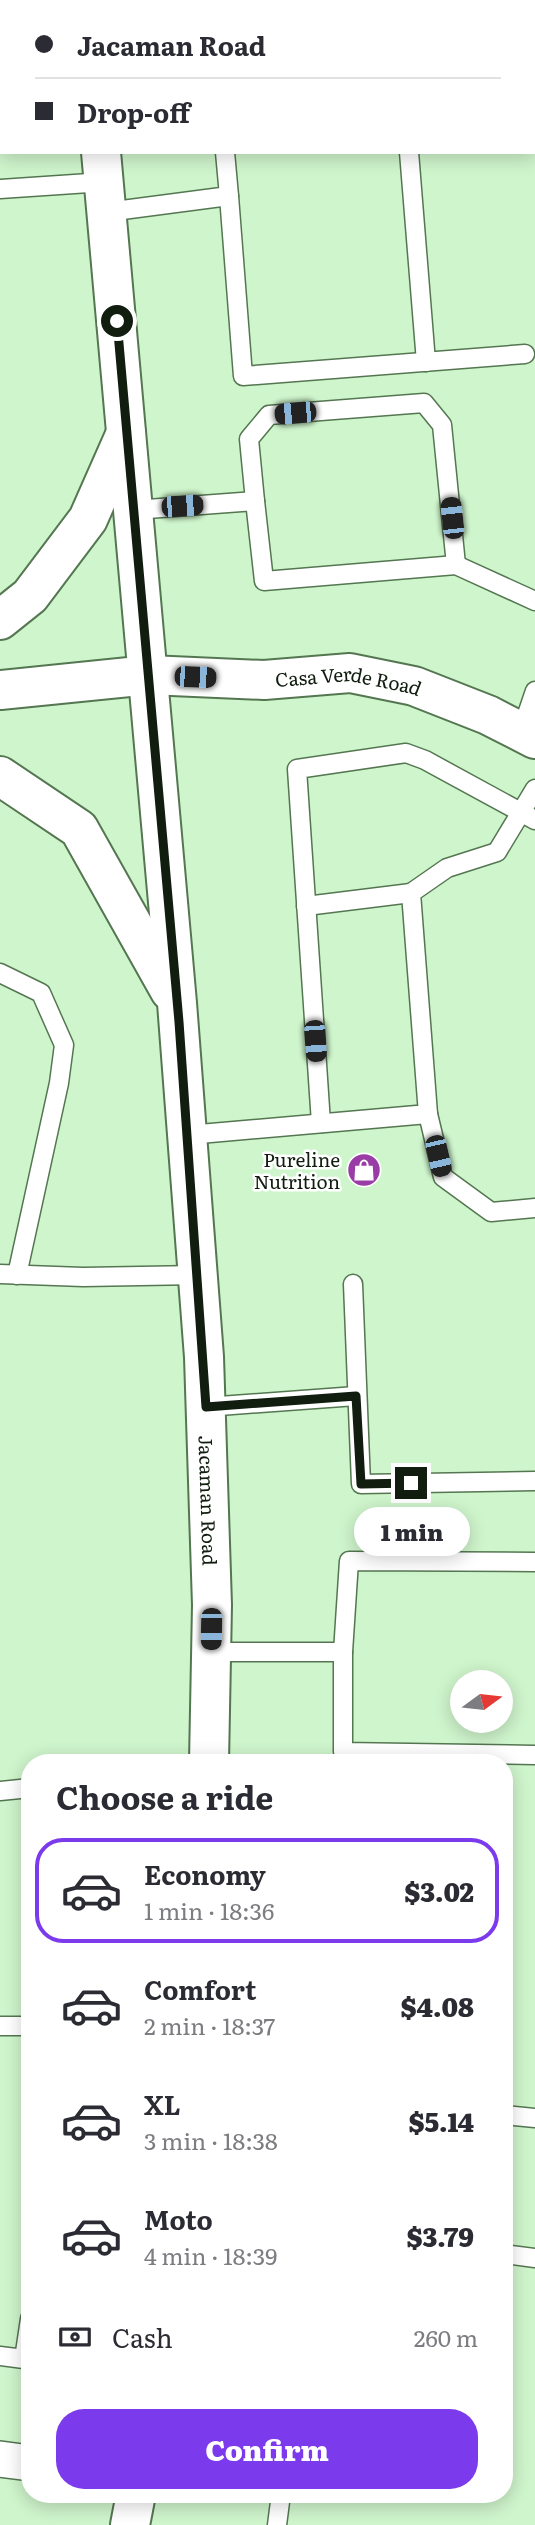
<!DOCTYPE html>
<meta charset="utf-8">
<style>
:root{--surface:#fff;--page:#f2f2f3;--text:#2b2b33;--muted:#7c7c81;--line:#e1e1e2;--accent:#7c3aed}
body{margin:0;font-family:Literata,serif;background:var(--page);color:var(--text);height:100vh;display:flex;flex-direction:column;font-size:26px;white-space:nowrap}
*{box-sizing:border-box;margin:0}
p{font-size:23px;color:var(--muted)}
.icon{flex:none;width:38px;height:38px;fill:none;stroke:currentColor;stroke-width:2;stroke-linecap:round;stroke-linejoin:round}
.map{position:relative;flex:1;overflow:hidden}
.drawer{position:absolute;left:21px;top:1754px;width:492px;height:749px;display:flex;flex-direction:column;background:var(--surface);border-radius:28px;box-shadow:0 4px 18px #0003}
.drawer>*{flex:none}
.hud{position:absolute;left:0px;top:0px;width:536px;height:154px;box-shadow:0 4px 18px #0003;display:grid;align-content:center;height:154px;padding:0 35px;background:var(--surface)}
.needle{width:46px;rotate:75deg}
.tools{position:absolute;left:450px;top:1670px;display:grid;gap:14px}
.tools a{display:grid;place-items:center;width:63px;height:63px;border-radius:50%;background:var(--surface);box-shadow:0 4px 18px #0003;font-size:35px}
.end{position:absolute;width:32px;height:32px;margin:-16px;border:9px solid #101d0f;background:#fff;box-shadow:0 0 0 4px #fff}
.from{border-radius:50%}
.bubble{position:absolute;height:49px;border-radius:24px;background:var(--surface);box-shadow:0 4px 18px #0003;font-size:23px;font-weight:800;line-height:49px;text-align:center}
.car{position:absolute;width:21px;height:42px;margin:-21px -10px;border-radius:9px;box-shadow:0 0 5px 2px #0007;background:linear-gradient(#222 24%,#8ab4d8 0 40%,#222 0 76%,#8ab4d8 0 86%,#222 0)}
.hud b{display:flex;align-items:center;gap:24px;height:66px;font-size:26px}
.hud b+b{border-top:2px solid var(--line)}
.hud i{width:18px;height:18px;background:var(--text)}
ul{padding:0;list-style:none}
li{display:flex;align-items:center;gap:21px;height:105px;margin:0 14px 10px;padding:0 21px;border:4px solid transparent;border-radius:28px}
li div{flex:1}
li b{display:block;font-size:26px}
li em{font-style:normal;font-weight:800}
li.active{border-color:var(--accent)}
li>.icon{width:63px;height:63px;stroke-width:1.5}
h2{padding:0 35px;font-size:32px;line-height:84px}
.pay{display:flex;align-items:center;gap:18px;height:77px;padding:0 35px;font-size:26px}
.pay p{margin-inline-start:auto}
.cta{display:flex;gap:14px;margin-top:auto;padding:14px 35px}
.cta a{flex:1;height:80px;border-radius:28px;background:var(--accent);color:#fff;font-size:28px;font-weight:800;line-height:80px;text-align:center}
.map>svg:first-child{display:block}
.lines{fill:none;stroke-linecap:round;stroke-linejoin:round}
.service-casing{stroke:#547651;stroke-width:21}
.minor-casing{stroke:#547651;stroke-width:38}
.tertiary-casing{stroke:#547651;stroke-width:42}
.secondary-casing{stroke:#547651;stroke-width:42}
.service{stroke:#fff;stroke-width:18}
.minor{stroke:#fff;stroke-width:35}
.tertiary{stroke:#fff;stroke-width:38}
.secondary{stroke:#fff;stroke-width:38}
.route{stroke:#101d0f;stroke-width:9}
.labels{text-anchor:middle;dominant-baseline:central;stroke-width:5;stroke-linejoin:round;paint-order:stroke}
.street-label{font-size:19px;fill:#101d0f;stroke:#fff}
.poi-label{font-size:19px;fill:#101d0f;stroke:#fff;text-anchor:end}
</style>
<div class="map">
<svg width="535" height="2525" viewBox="0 0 535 2525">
<rect width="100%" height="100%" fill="#cff5cc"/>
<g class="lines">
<g class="service-casing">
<g id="service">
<path d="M212,0V2"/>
<path d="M396,0V2"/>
<path d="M409,152L426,362"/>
<path d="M0,189L104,182"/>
<path d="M229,196L243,376L525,354"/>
<path d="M107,212L229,196L225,152"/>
<path d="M255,501L249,439L269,415L424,403L442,425L456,565"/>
<path d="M134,510L255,501L264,581L456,565L535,601"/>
<path d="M521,732L535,691"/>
<path d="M306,906L411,893"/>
<path d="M0,973L41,993L64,1045L59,1083L17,1275"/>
<path d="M428,1114L443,1177L491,1212L535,1208"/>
<path d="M321,1123L297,769L406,753L425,760L535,820"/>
<path d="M188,1135L428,1114L411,893L447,868L497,852L535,789"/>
<path d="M0,1274L83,1277L198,1275"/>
<path d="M353,1284L361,1484L535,1481"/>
<path d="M206,1407L356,1396"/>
<path d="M211,1652H343L349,1561L535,1562"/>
<path d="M343,1652V1752L535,1755"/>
<path d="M0,1791L30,1788"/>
<path d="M0,2026H30"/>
<path d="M504,2115L535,2118"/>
<path d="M504,2254L535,2258"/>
<path d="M0,2356L24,2359L30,2319"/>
<path d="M277,2525L281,2494"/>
</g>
</g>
<g class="minor-casing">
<path id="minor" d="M0,2459L30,2463"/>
</g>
<g class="tertiary-casing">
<g id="tertiary">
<path id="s1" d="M0,690L149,675L264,680L350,673L414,686L488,715L535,739"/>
</g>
</g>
<g class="secondary-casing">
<g id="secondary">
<path d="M88,0V2"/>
<path id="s2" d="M101,152L177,1003L204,1357L212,1605L209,1762"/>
<path d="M0,620L30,596L88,519L126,433"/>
<path d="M0,776L79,829L170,991"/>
<path d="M130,2525L136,2494"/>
</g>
</g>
<use href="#service" class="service"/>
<use href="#minor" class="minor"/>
<use href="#tertiary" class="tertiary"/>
<use href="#secondary" class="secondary"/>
</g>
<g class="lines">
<path class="route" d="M117,321L179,1022L206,1407L356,1396L361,1484L411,1483"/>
</g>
<defs>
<g id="shop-disc" transform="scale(1.75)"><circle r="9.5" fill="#993ca5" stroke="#fff"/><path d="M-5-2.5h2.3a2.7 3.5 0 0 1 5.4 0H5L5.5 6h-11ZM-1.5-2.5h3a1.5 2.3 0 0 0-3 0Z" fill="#fff"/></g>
</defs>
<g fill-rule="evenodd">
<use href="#shop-disc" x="364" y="1170"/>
</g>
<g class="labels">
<g class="street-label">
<text stroke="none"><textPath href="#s1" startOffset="350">Casa Verde Road</textPath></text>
<text stroke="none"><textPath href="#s2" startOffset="1353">Jacaman Road</textPath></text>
</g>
<g class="poi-label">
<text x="340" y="1159">Pureline<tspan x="340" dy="22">Nutrition</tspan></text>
</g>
</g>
</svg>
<div class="tools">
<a><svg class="needle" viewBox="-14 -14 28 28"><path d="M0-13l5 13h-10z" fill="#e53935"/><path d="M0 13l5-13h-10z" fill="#7c7c81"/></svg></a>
</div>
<i class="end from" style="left:117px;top:321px"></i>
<i class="end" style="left:411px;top:1483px"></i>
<div class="bubble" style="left:354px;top:1507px;width:116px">1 min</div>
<i class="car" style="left:295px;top:413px;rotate:265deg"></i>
<i class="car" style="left:182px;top:506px;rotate:86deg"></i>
<i class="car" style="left:452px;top:518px;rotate:354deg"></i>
<i class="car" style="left:195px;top:677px;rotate:92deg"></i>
<i class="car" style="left:315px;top:1041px;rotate:176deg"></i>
<i class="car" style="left:438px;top:1156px;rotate:167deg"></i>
<i class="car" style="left:211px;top:1629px;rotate:181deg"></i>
<div class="hud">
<b><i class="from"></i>Jacaman Road</b>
<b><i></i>Drop-off</b>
</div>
<section class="drawer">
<h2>Choose a ride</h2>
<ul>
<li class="active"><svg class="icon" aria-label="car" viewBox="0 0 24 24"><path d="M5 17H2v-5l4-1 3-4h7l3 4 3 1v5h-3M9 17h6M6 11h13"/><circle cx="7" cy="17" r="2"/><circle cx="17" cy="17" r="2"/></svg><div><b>Economy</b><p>1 min · 18:36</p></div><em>$3.02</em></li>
<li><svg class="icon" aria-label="car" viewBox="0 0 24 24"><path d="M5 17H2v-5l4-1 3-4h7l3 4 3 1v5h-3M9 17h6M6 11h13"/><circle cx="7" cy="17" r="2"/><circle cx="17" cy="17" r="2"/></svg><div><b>Comfort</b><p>2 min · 18:37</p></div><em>$4.08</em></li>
<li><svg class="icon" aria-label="car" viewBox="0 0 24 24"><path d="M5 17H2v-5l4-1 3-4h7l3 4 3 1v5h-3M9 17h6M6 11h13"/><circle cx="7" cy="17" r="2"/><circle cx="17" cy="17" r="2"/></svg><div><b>XL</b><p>3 min · 18:38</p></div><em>$5.14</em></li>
<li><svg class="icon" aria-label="car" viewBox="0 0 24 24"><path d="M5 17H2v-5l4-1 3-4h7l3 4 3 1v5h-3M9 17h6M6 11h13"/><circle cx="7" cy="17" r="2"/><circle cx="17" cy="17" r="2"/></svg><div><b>Moto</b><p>4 min · 18:39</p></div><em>$3.79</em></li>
</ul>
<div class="pay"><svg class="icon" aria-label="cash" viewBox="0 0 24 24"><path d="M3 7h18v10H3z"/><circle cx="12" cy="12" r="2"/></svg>Cash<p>260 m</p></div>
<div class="cta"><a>Confirm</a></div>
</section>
</div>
